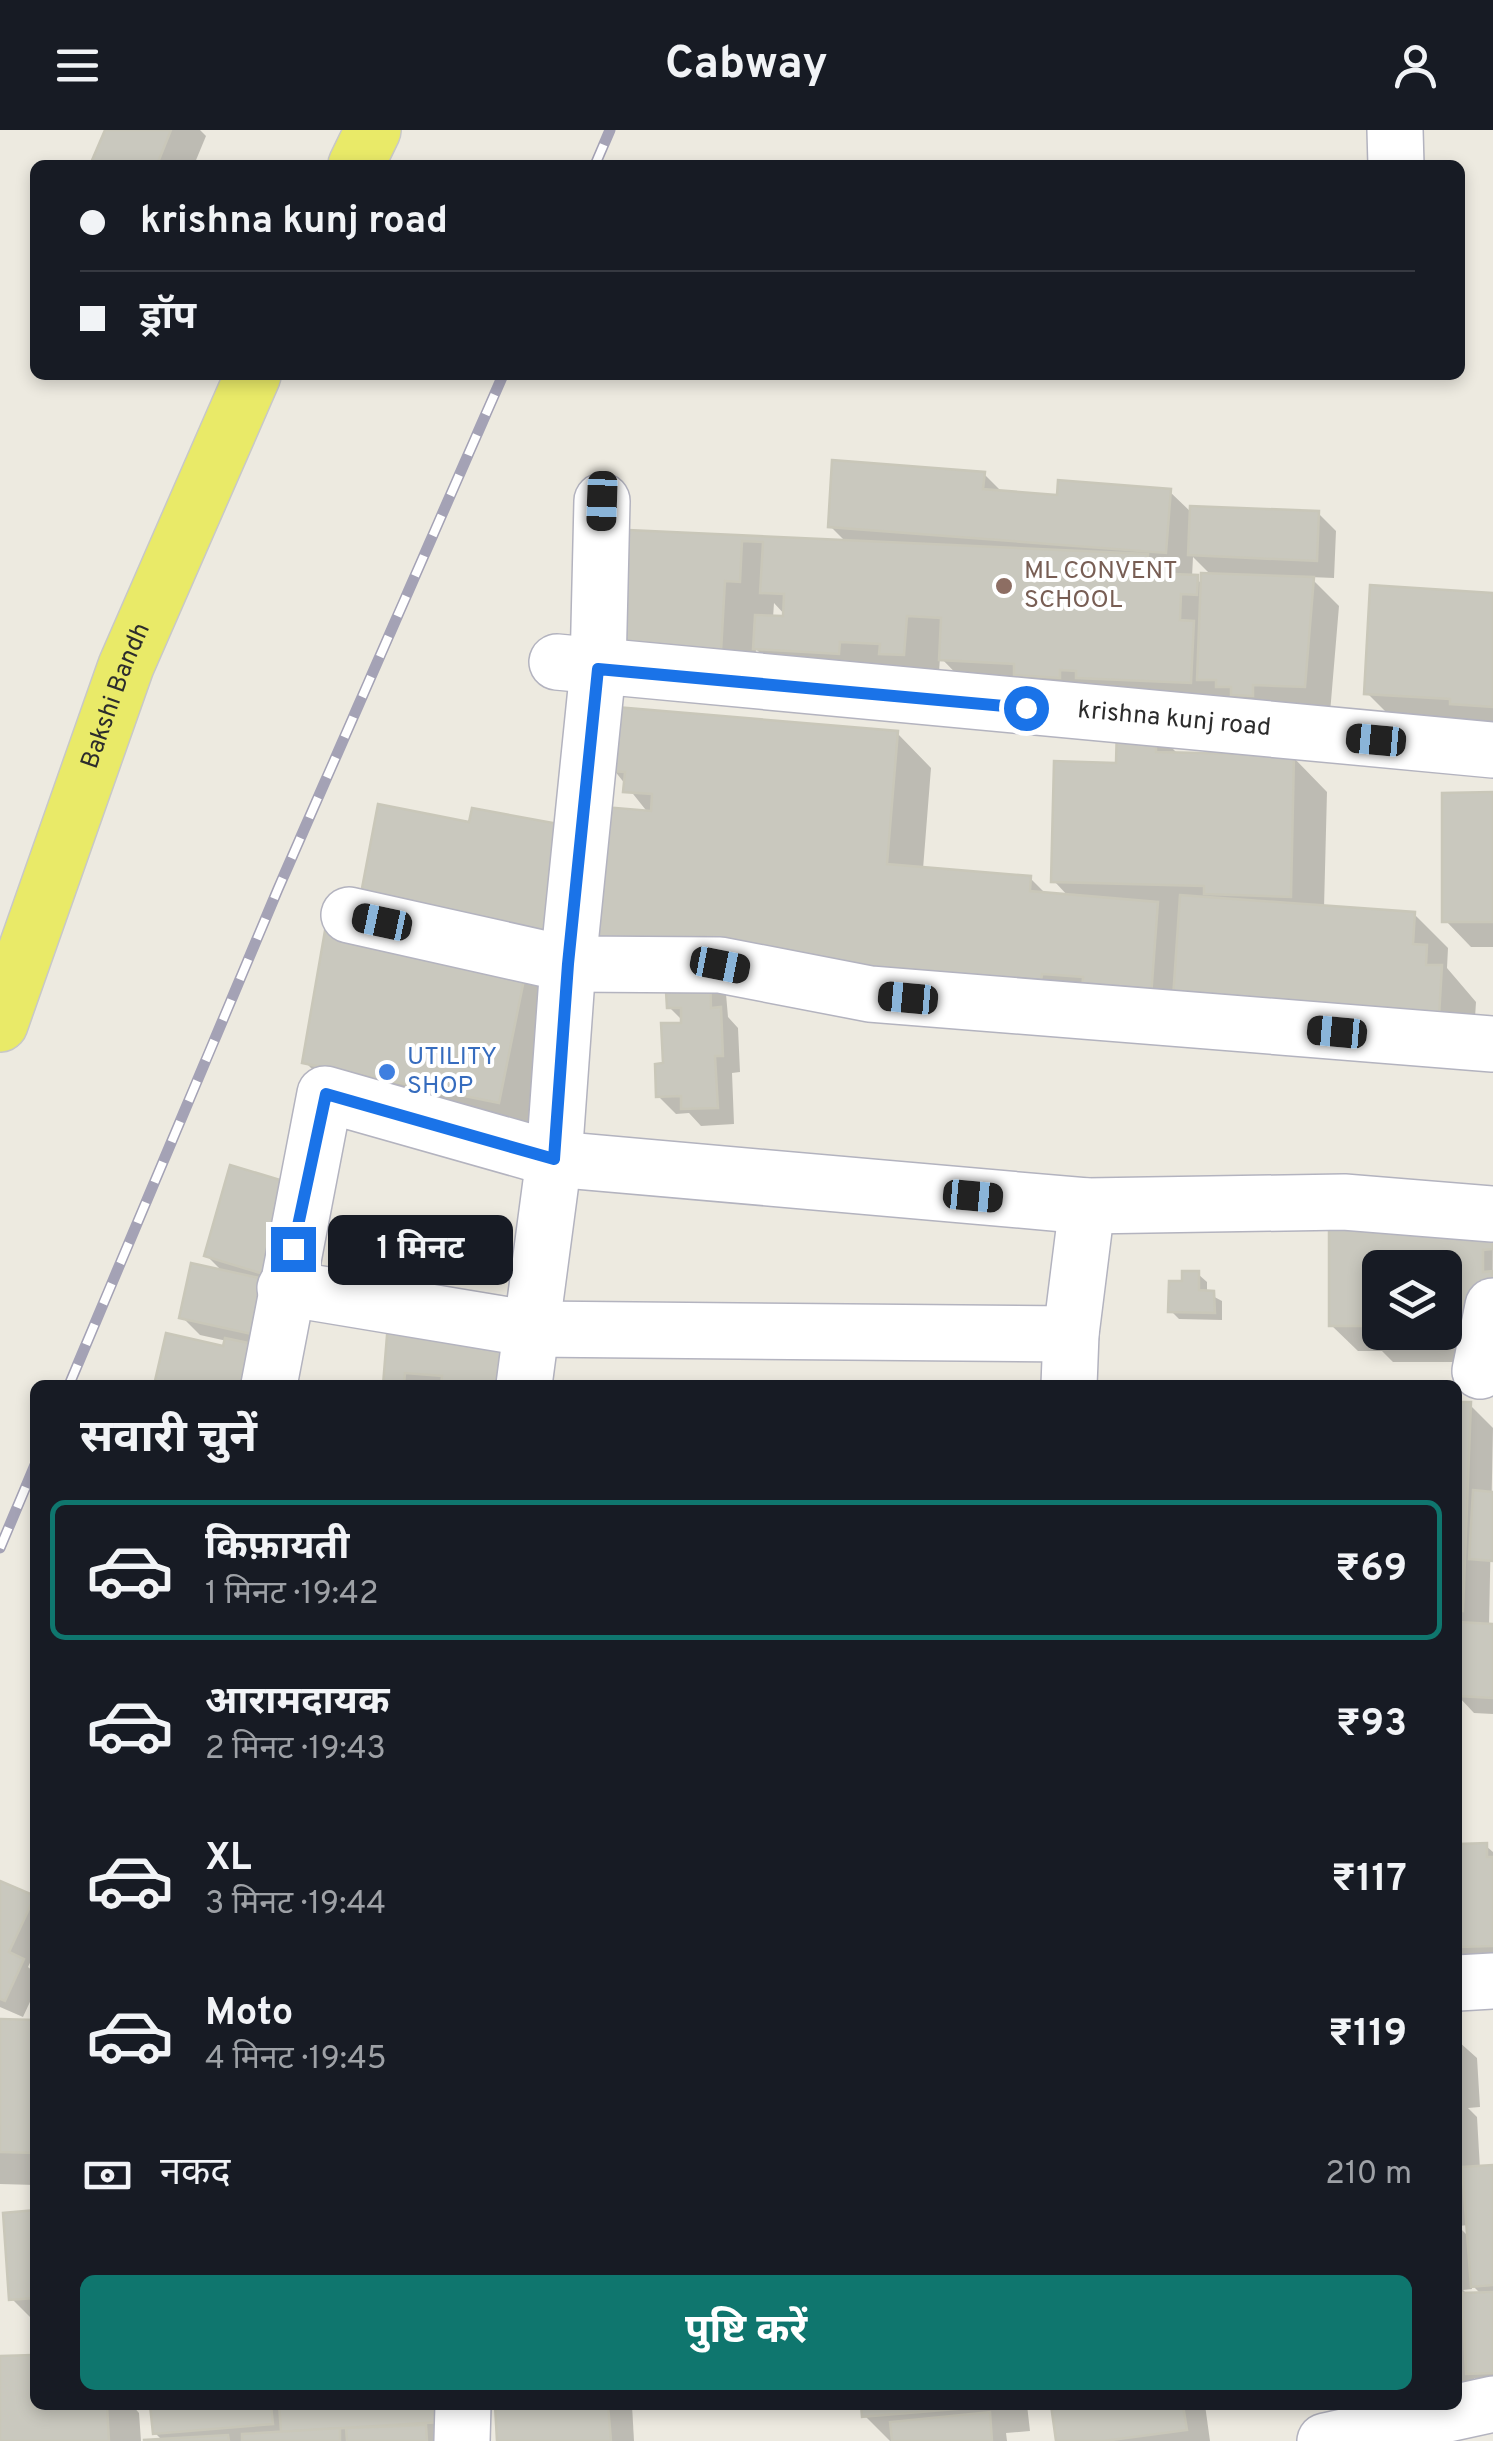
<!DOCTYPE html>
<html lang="hi">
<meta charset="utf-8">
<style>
:root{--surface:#171b24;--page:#242831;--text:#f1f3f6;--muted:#9ea1a6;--line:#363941;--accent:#0f766e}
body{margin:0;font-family:Overpass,"Noto Sans Devanagari",sans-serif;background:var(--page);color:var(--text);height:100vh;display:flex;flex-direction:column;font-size:38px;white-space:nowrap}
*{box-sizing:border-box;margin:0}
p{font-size:32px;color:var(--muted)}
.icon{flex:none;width:55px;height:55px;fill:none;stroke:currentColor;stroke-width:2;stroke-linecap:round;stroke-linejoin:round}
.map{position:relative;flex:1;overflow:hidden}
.side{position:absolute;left:30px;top:1250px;width:1432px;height:1030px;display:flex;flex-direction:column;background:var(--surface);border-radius:15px;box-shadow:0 5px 15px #0003}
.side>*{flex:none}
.top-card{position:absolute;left:30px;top:30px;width:1435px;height:220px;border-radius:15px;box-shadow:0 5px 15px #0003;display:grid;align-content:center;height:220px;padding:0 50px;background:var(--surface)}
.controls{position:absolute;left:1362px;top:1120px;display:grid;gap:20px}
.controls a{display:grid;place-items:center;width:100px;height:100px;border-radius:15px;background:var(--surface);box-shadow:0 5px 15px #0003;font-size:50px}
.end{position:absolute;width:45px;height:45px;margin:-22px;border:12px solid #1a73e8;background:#fff;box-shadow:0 0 0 5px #fff}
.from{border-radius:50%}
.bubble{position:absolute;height:70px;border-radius:15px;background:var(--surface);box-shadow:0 5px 15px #0003;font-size:32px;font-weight:700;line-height:70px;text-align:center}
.car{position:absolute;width:30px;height:60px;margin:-30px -15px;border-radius:12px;box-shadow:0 0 8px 2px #0007;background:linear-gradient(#222 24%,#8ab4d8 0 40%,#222 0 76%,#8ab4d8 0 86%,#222 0)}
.top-card b{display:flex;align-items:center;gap:35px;height:95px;font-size:38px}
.top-card b+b{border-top:2px solid var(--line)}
.top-card i{width:25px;height:25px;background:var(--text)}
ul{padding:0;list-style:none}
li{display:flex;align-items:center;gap:30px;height:140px;margin:0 20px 15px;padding:0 30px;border:5px solid transparent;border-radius:15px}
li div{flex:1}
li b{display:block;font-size:38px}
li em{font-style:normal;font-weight:700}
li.on{border-color:var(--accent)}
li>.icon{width:90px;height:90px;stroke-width:1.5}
h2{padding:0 50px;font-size:45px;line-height:120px}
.pay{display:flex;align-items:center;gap:25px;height:110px;padding:0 50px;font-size:38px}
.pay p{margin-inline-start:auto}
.cta{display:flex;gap:20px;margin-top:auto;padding:20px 50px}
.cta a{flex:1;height:115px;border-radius:15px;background:var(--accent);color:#fff;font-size:40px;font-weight:700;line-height:115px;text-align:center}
header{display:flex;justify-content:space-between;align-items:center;height:130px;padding:0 50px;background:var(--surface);font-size:45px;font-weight:700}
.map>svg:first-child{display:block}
.shadow{fill:#0003;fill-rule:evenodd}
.building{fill:#c9c8be;stroke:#c9c7b9;stroke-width:2.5;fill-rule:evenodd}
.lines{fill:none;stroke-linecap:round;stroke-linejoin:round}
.minor-casing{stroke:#b3b3bf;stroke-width:58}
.major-casing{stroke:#c8c8c8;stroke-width:58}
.minor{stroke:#fff;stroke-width:55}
.major{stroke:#e9ea68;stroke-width:55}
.rail-casing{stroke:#a4a2b5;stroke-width:11}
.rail{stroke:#fff;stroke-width:8;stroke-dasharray:22;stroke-linecap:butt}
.route{stroke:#1a73e8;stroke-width:12}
.education-dot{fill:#8d6e63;stroke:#fff;stroke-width:4}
.shop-dot{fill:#3f7fe0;stroke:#fff;stroke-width:4}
.labels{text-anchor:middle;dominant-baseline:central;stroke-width:8;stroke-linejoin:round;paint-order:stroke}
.education-label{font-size:25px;fill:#785e54;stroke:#fff;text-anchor:start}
.street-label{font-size:25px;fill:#2c2c2c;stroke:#fff}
.shop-label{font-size:25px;fill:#366cbe;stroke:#fff;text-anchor:start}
</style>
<header><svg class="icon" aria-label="menu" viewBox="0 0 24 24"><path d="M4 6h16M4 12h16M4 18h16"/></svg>Cabway<svg class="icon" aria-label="person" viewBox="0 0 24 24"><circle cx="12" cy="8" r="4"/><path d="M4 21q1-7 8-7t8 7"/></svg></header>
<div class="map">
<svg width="1493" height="2311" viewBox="0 0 1493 2311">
<rect width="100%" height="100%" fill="#edeae0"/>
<g class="shadow">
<path d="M108,0H200L206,6L194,35H93Z"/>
<path d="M984,344L1003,363L1060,367L1169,361L1193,384L1318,383L1336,401L1334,448L1310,447L1339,476L1330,583L976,564L940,527L938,558L790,553L756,519L754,555L659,546L631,402L847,413L830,396ZM1193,427L1212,446L1203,454L1192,447ZM774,473L785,485V488H773Z"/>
<path d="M1493,465V605L1401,597L1367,563Z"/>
<path d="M1155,601L1179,625L1293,627L1327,662L1324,778L1414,784L1448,818L1447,838L1476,872L1473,920L726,864L728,887L738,898L740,942L732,943L734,994L701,996L689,983L676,984L658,966L665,935L687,895L669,877L649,684L614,640L897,603L931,638L923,739L1030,748L1047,765L1069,767L1054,751L1118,635Z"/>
<path d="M1493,665V817H1471L1445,790Z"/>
<path d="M380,677L561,867L533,1006L339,966L305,932L394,805Z"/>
<path d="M296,1058L290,1255H157L225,1219L227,1211L200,1205L182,1187L224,1143L206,1125Z"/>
<path d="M1331,1085H1493L1492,1232H1393L1382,1221H1358L1331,1195ZM1380,1138H1445V1202H1380Z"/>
<path d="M1198,1144L1207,1152V1163L1222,1171V1190L1179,1189L1171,1181L1185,1154Z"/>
<path d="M391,1196L528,1255H385Z"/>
<path d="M1458,1274L1470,1275L1493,1298L1489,1496H1493V1584L1474,1583L1458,1566Z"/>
<path d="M1486,1716L1493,1722V1851L1458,1852V1717Z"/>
<path d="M0,1753L35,1770V1822L28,1837L35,1843V1861L23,1887L0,1877Z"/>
<path d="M0,1892L35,1893V2055L0,2054Z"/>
<path d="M1458,1911L1477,1928L1480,1977L1468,1978L1477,1987L1480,2039L1493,2038V2261H1486L1474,2248L1475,2270L1458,2271V2043L1466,2051L1465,2037L1458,2038ZM1469,2095L1470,2108L1458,2096ZM1471,2154L1482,2165H1468L1463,2160L1472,2159Z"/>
<path d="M35,2083V2186L30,2187L12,2169Z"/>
<path d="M31,2227L35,2232V2275H132L139,2283L141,2311H0V2228Z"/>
<path d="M153,2275H463L466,2311H163L155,2303Z"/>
<path d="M497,2275H632L634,2311H500Z"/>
<path d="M864,2275H1027L1030,2301L1006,2303L1007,2311H890L865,2286Z"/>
<path d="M1054,2275H1205L1210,2311H1059Z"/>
</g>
<g class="building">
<path d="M105,0H171L157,35H90Z"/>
<path d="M832,330L985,342L983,359L1057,365L1058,350L1171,359L1166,423L828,397Z"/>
<path d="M1190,376L1319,381L1317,431L1188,425Z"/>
<path d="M628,400L1148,424L1147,443L1198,445L1197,465L1181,464L1180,490L1194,491L1191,553L1076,548V541L1060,540V548L1014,545V534L939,530L941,488L907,486L904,525L879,524L880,514L840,512L839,524L753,519L755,485L783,486L784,464L760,463L763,412L742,411L740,452L725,451L721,522L622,513Z"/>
<path d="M1201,443L1314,447L1305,557L1253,555V566L1231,565V557H1216V550H1197Z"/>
<path d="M1370,455L1493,463V577L1450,574V569L1364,564Z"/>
<path d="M616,577L898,601L887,734L1031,746L1030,761L1158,772L1151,867L1082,861L1083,847L1042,844L1041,851L594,814L605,677L651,681L652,664L623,662L625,642L611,641Z"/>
<path d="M1117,597L1156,598V622L1294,625L1291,767L1204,764V756L1051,752L1054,631L1116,633Z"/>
<path d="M1493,662V792H1442V663Z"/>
<path d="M378,674L469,692L472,678L564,695L542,812L359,774Z"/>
<path d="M1180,765L1415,782L1413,814L1427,815L1426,835H1442L1439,887L1173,868Z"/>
<path d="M327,789L528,830L499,973L302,933Z"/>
<path d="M710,843L711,878L721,877L723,926H715L718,978L681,979V966L656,967L655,934L663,933L661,893H681V878H667L665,845Z"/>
<path d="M230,1035L297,1055L270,1146L204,1126Z"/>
<path d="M1329,1083H1493V1119L1483,1120V1142L1492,1141V1163L1466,1206H1364V1196H1329ZM1380,1138H1445V1202H1380Z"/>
<path d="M191,1133L282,1153L270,1208L179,1188Z"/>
<path d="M1182,1141H1199V1160L1214,1161L1215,1183L1168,1182L1169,1151H1182Z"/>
<path d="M388,1193L514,1204L510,1255H441L442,1246L405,1243L404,1255H383Z"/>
<path d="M166,1203L223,1216L225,1208L267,1217L258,1255H154Z"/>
<path d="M1458,1272H1471L1463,1481L1458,1480Z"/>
<path d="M1473,1360L1493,1362V1431L1469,1429Z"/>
<path d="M1458,1492L1493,1494V1568L1458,1566Z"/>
<path d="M1487,1713V1727H1493V1816L1458,1817V1714Z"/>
<path d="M0,1751L35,1766L9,1822L24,1829L5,1871L0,1869Z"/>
<path d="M0,1889L35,1890V2023L0,2022Z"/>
<path d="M1493,2035V2155L1471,2157L1462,2037Z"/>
<path d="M35,2080V2168L9,2170L3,2083Z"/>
<path d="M1493,2162V2243L1466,2244L1462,2163Z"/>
<path d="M32,2225L35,2275H107L109,2311H0V2226Z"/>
<path d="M150,2275H271L273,2294L153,2304Z"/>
<path d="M279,2275H440L441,2292L281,2302Z"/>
<path d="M495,2275H608L611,2311H497Z"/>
<path d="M861,2275H1004L862,2287Z"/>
<path d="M1051,2275H1183L1187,2300L1104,2311H1056Z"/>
<path d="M990,2282L992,2311H892L890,2292Z"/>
<path d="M426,2295L427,2311H347L346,2298Z"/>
<path d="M340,2298V2311H242V2304Z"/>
<path d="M228,2305L229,2311H144V2310Z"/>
</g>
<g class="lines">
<g class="minor-casing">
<g id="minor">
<path d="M1395,0L1396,35"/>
<path id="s1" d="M557,532L1493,620"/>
<path d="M349,785L568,834L720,835L870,864L1493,914"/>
<path d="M285,1158L532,1199L1071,1204"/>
<path d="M1480,1241L1493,1176"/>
<path d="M269,1255L325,964L554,1029L1087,1076L1344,1072L1493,1084"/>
<path d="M524,1255L554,1029L568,834L598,539L602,371"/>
<path d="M1069,1255L1071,1204L1087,1076"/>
<path d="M1458,1853L1493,1851"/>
<path d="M462,2311L463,2275"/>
<path d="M1325,2311L1493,2274"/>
</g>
</g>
<g class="major-casing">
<g id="major">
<path d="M356,35L373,0"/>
<path id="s2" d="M0,894L126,536L253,245"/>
</g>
</g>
<use href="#minor" class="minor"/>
<use href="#major" class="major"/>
<g class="rail-casing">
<g id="rail">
<path d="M595,35L610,0"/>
<path d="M69,1255L278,759L503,245"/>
<path d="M0,1418L35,1335"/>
</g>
</g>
<use href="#rail" class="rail"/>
</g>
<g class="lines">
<path class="route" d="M293,1119L326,964L554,1029L568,834L598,539L1026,578"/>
</g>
<circle class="education-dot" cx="1004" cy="456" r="10"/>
<circle class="shop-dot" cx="387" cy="942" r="10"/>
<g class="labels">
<g class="education-label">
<text x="1024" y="442">ML CONVENT<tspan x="1024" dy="29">SCHOOL</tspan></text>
</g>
<g class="street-label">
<text stroke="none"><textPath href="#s2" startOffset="348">Bakshi Bandh</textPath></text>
<text stroke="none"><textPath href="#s1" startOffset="620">krishna kunj road</textPath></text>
</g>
<g class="shop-label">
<text x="407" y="928">UTILITY<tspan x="407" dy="29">SHOP</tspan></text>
</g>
</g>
</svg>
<div class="controls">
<a><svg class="icon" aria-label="layers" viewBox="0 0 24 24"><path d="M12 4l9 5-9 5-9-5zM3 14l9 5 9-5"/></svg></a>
</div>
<i class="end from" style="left:1026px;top:578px"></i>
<i class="end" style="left:293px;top:1119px"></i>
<div class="bubble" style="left:328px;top:1085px;width:185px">1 मिनट</div>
<i class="car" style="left:602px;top:371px;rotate:182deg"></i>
<i class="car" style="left:1376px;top:610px;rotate:275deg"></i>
<i class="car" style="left:382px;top:792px;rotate:282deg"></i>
<i class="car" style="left:720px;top:835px;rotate:101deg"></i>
<i class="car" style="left:908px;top:868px;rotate:275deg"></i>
<i class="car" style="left:1337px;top:902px;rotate:275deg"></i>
<i class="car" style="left:973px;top:1066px;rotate:95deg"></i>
<div class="top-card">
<b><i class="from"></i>krishna kunj road</b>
<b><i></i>ड्रॉप</b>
</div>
<section class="side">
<h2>सवारी चुनें</h2>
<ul>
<li class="on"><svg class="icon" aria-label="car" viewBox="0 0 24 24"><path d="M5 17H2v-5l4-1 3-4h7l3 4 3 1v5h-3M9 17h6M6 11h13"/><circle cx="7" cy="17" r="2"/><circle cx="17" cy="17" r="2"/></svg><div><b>किफ़ायती</b><p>1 मिनट · 19:42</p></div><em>₹69</em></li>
<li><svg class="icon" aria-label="car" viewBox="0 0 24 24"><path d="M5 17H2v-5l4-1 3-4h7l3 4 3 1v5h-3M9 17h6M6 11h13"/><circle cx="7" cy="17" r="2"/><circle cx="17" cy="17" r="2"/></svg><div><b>आरामदायक</b><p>2 मिनट · 19:43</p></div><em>₹93</em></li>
<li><svg class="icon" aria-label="car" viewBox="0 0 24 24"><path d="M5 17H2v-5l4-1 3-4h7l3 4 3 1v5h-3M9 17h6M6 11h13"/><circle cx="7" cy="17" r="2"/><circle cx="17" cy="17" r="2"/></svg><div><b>XL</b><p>3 मिनट · 19:44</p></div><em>₹117</em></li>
<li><svg class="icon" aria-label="car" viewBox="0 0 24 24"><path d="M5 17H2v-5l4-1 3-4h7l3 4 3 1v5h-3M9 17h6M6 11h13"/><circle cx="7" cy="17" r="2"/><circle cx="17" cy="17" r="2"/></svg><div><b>Moto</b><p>4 मिनट · 19:45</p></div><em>₹119</em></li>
</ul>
<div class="pay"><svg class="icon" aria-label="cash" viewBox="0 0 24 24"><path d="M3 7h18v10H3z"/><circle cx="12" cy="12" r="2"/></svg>नकद<p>210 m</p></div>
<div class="cta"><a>पुष्टि करें</a></div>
</section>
</div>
